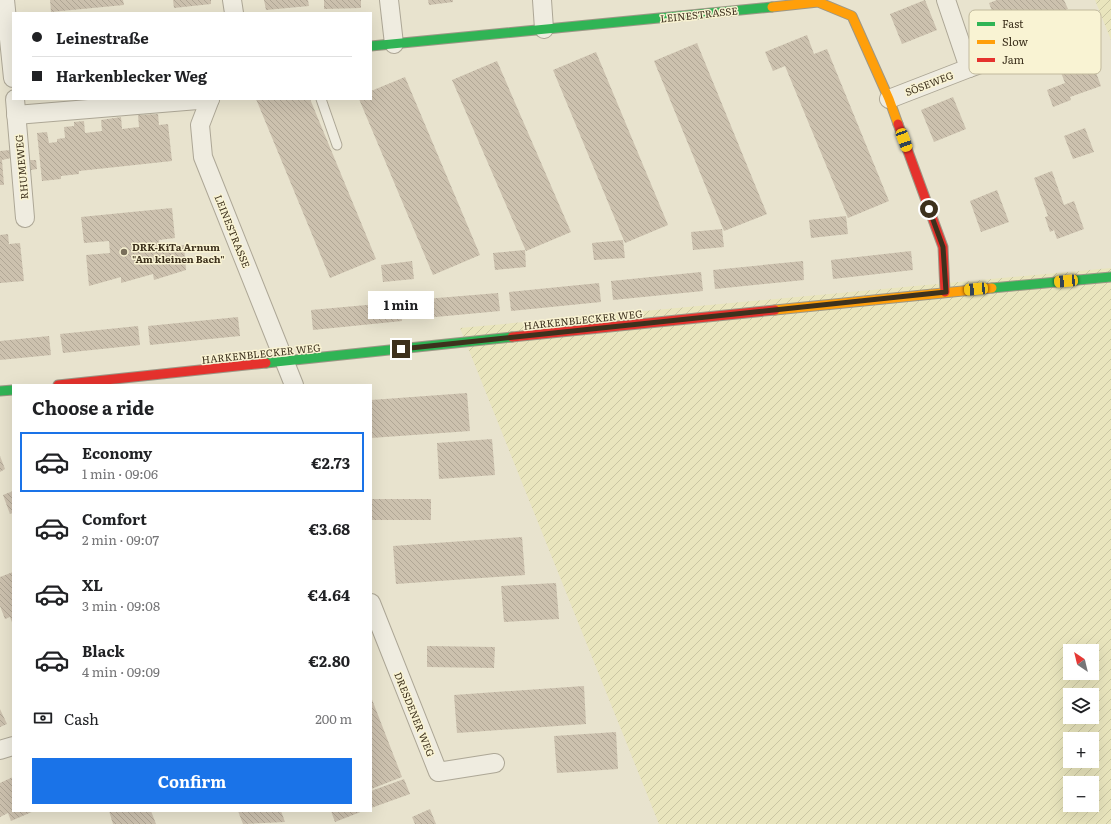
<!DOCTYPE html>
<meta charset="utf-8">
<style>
:root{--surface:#fff;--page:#f6f6f6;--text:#202124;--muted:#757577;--line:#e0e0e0;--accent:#1a73e8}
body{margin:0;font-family:Literata,serif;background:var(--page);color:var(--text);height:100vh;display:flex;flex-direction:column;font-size:15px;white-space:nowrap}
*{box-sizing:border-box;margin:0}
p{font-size:13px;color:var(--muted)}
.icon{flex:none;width:22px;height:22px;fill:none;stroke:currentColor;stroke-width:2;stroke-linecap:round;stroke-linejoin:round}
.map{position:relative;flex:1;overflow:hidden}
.drawer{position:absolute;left:12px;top:384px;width:360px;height:428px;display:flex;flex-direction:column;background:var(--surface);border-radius:0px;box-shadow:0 4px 16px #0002}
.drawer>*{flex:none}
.banner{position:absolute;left:12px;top:12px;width:360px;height:88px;border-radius:0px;box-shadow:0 4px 16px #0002;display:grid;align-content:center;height:88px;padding:0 20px;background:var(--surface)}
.needle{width:26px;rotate:325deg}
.fabs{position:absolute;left:1063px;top:644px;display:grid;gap:8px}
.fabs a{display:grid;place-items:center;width:36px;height:36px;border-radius:0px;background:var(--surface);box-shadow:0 4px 16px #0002;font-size:20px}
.end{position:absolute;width:18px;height:18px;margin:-9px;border:5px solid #3d311d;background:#fff;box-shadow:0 0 0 2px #fff}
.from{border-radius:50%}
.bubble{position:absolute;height:28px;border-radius:0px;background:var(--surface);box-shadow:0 4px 16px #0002;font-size:13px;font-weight:700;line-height:28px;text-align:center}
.car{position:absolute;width:12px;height:24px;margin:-12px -6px;border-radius:5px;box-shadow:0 0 3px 1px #0007;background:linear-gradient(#f5c518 24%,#345 0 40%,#f5c518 0 76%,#345 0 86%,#f5c518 0)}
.banner b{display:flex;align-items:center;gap:14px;height:38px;font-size:15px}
.banner b+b{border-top:1px solid var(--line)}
.banner i{width:10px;height:10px;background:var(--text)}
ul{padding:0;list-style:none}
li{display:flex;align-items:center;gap:12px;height:60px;margin:0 8px 6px;padding:0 12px;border:2px solid transparent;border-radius:0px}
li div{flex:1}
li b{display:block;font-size:15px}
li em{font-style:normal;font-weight:700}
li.current{border-color:var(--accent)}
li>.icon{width:36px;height:36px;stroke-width:1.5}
h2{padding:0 20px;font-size:18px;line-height:48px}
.pay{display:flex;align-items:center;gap:10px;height:44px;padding:0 20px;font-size:15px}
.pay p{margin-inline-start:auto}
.cta{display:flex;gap:8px;margin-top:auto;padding:8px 20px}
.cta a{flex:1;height:46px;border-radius:0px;background:var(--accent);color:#fff;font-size:16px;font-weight:700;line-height:46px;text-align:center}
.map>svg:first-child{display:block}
.farmland{fill:url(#farmland-furrows);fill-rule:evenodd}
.building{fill:url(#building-back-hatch)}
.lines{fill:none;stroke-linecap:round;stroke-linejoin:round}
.lane-casing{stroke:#ada796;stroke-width:11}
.street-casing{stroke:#ada796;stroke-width:20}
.fast-casing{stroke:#9d9786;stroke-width:11}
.slow-casing{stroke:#9d9786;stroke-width:11}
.jam-casing{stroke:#9d9786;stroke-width:11}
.lane{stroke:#efece0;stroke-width:9}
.street{stroke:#efece0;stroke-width:18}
.fast{stroke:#30b455;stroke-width:9}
.slow{stroke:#ff9f0a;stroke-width:9}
.jam{stroke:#e5322d;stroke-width:9}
.route{stroke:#3d311d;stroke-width:5}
.poi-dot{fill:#796f5b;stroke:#f9f3d3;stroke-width:1.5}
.labels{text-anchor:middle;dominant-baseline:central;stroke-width:3;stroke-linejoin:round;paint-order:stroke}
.street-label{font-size:10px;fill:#3d311d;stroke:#f9f3d3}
.poi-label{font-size:10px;font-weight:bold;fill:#3d311d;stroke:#f9f3d3;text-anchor:start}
.key{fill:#f9f3d3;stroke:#c1b99c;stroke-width:1}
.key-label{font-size:11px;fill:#3d311d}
</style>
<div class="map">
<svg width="1111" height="824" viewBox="0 0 1111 824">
<defs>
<pattern id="farmland-furrows" width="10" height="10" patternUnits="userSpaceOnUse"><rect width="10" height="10" fill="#e9e5bd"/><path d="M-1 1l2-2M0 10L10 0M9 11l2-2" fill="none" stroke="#c9c5a2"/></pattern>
<pattern id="building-back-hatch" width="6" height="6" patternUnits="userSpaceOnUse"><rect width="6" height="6" fill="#ccc1ae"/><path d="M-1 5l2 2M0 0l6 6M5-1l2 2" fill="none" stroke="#b0a695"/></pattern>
</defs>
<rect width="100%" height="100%" fill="#e8e3ce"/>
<g class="farmland">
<path d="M1095,0H1111V40Z"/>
<path d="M1111,268V824H659L460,328ZM1070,651H1092V673H1070ZM1070,695H1092V717H1070ZM1070,739H1092V761H1070ZM1070,783H1092V805H1070Z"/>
</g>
<g class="building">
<path d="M50,0H123L124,5L51,12Z"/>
<path d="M173,0H211V4L174,8Z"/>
<path d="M264,0H308L309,6L266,10Z"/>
<path d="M324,0H361V8L324,9Z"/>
<path d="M428,0H453V2L429,5Z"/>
<path d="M925,0L937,30L902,44L890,14Z"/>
<path d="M997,0H1064L1068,9L1001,35L989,3Z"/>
<path d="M807,35L814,54L827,49L889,201L848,218L785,66L773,71L765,52Z"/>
<path d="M697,43L767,214L724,231L654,61Z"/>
<path d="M1088,51L1101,86L1070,97L1071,100L1053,107L1047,90L1065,83L1057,62Z"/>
<path d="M596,52L668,225L625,243L553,70Z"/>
<path d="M497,61L571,232L526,251L452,80Z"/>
<path d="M405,77L480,255L433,275L359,99H371V91Z"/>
<path d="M953,97L966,129L934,142L921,110Z"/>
<path d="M256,99H310L376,259L330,278Z"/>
<path d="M158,114L159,125L168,124L172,161L79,171V174L61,176V179L42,181L37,133L47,132L49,143L57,142V139L65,138L64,127L74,126V122L84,121L85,133L102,131L101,120L121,117L122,129L139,127L138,115Z"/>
<path d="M1085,128L1094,152L1073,159L1064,136Z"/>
<path d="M10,150L11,158L2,160L4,185H0V151Z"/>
<path d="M30,160H36L37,169L31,170Z"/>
<path d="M1052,171L1064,205L1074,201L1084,229L1057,239L1054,230L1050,232L1045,217L1048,216L1034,178Z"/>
<path d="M997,190L1009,222L981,232L970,201Z"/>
<path d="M172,208L175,238L159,240L160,247L184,245L186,270L154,280L153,274L121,283V277L89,286L86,255L110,253L109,241L84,243L81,217Z"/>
<path d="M846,216L848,234L811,238L809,220Z"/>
<path d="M722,229L724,247L693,250L691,232Z"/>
<path d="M8,234L9,244L20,243L24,281L0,283V235Z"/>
<path d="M623,240L625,258L594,260L592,243Z"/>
<path d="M525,250L526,267L495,270L493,253Z"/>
<path d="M911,251L913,270L833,279L831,260Z"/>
<path d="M412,261L414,279L383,282L381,265Z"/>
<path d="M803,261L804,280L715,289L713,270Z"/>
<path d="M701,272L703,291L613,300L611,281Z"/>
<path d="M599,283L601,302L511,311L509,292Z"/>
<path d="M498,293L500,311L414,319L413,300Z"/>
<path d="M400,302L402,321L313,330L311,310Z"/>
<path d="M238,317L240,336L150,345L148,326Z"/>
<path d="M138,326L140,345L63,353L60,334Z"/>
<path d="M49,336L51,355L0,360V341Z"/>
<path d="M467,393L470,431L371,438V400Z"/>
<path d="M492,439L495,475L439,479L437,443Z"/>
<path d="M0,456L5,469L0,472Z"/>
<path d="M13,491V513L10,514L3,495Z"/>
<rect x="371" y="499" width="60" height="21"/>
<path d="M522,537L525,575L396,584L393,546Z"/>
<path d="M13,572V625L10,617L5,619L0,606V577Z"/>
<path d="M556,583L559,619L504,622L501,586Z"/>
<path d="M427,646L495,647L494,668L427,667Z"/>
<path d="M584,686L586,724L457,733L454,695Z"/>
<path d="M371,697L402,777L371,789Z"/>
<path d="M0,709L7,724L0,727Z"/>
<path d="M616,732L618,769L557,773L554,736Z"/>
<path d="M13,777V811H34L11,821L8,813L0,817V783Z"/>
<path d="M404,779L410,794L371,808V791Z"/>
<path d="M430,809L436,824H415L412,817Z"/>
<path d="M109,811H151L156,824H113Z"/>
<path d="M238,811H281L285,822L243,824Z"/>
<path d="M331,811H363L335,822Z"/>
</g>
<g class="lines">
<g class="lane-casing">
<path id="lane" d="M321,99L337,145"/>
</g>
<g class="street-casing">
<g id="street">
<path d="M5,0L13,78"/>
<path d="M232,0L234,13"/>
<path d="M389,0L394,44"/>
<path d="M542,0L544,29"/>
<path d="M969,68L1039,43"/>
<path d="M15,99L25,218"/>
<path d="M210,99L200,125L203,157L294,385"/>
<path d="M889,99L969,68L946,0"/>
<path d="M16,115L210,99"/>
<path d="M371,603L438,772L495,763"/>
<path d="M0,750L13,746"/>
</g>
</g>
<g class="fast-casing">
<g id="fast">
<path d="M371,46L772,7"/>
<path d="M992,288L1111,277"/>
<path d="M266,363L512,337"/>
<path d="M0,391L13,390"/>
</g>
</g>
<g class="slow-casing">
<g id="slow">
<path d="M772,7L818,2L852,16L889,99L898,124"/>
<path d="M775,310L992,288"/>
</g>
</g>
<g class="jam-casing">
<g id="jam">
<path d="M898,124L943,247L945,292"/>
<path d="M512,337L775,310"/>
<path d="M58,385L266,363"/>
</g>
</g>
<use href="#lane" class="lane"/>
<use href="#street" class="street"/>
<use href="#fast" class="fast"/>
<use href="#slow" class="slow"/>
<use href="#jam" class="jam"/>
</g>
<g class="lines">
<path class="route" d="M401,349L946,292L943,247L929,209"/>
</g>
<circle class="poi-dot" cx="124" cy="252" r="4"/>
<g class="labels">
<g class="street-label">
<text transform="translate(699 14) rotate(-6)">LEINESTRASSE</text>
<text transform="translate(929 83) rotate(-21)">SÖSEWEG</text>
<text transform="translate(21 167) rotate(-95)">RHUMEWEG</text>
<text transform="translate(233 231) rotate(68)">LEINESTRASSE</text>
<text transform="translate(583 319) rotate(-6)">HARKENBLECKER WEG</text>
<text transform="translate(261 353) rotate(-6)">HARKENBLECKER WEG</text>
<text transform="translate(415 714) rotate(68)">DRESDENER WEG</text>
</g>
<g class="poi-label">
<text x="132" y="246">DRK-KiTa Arnum<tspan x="132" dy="12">"Am kleinen Bach"</tspan></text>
</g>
</g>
<rect x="969" y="10" width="132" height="64" rx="6" class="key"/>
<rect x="977" y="22" width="18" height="4" fill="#30b455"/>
<rect x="977" y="40" width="18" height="4" fill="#ff9f0a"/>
<rect x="977" y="58" width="18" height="4" fill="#e5322d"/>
<g class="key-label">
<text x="1002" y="28">Fast</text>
<text x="1002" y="46">Slow</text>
<text x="1002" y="64">Jam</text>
</g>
</svg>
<div class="fabs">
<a><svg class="needle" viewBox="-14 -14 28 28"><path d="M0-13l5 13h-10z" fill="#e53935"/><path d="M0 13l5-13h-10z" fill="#757577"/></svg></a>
<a><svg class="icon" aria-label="layers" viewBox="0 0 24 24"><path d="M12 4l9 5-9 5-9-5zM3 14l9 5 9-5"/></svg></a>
<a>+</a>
<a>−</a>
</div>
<i class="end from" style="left:929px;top:209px"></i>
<i class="end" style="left:401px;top:349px"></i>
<div class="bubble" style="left:368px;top:291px;width:66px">1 min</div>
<i class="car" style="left:904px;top:140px;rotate:160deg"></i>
<i class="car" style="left:1066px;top:281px;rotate:265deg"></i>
<i class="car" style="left:976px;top:289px;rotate:265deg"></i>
<div class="banner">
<b><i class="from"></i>Leinestraße</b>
<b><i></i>Harkenblecker Weg</b>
</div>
<section class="drawer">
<h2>Choose a ride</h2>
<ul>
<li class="current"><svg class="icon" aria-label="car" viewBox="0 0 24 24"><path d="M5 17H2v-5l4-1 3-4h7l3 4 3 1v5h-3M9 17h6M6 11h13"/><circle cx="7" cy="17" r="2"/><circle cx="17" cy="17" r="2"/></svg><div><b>Economy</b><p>1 min · 09:06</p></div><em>€2.73</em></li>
<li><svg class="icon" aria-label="car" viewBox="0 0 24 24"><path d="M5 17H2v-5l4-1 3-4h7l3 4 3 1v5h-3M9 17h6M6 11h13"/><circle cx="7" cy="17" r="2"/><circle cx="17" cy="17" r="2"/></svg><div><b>Comfort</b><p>2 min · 09:07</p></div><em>€3.68</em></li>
<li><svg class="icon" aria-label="car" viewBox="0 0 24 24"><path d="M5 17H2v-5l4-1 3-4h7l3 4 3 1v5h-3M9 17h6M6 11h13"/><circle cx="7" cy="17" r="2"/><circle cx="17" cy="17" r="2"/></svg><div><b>XL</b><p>3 min · 09:08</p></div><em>€4.64</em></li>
<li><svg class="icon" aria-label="car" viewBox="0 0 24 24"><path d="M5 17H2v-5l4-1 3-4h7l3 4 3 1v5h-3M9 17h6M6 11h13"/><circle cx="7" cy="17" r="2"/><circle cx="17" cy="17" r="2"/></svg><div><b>Black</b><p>4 min · 09:09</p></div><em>€2.80</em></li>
</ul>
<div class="pay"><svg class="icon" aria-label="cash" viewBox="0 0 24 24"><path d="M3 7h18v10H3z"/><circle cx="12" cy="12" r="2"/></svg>Cash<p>200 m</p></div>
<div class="cta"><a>Confirm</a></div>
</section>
</div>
